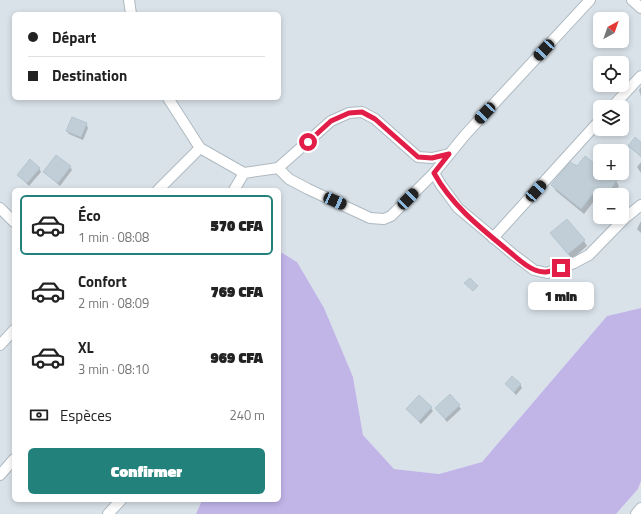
<!DOCTYPE html>
<html lang="fr">
<meta charset="utf-8">
<style>
:root{--surface:#fff;--page:#f2f2f2;--text:#222;--muted:#767676;--line:#e0e0e0;--accent:#22817a}
body{margin:0;font-family:"Titillium Web",sans-serif;background:var(--page);color:var(--text);height:100vh;display:flex;flex-direction:column;font-size:15px;white-space:nowrap}
*{box-sizing:border-box;margin:0}
p{font-size:13px;color:var(--muted)}
.icon{flex:none;width:22px;height:22px;fill:none;stroke:currentColor;stroke-width:2;stroke-linecap:round;stroke-linejoin:round}
.map{position:relative;flex:1;overflow:hidden}
.sheet{position:absolute;left:12px;top:188px;width:269px;height:314px;display:flex;flex-direction:column;background:var(--surface);border-radius:6px;box-shadow:0 2px 6px #0003}
.sheet>*{flex:none}
.top-card{position:absolute;left:12px;top:12px;width:269px;height:88px;border-radius:6px;box-shadow:0 2px 6px #0003;display:grid;align-content:center;height:88px;padding:0 16px;background:var(--surface)}
.needle{width:26px;rotate:40deg}
.buttons{position:absolute;left:593px;top:12px;display:grid;gap:8px}
.buttons a{display:grid;place-items:center;width:36px;height:36px;border-radius:6px;background:var(--surface);box-shadow:0 2px 6px #0003;font-size:20px}
.end{position:absolute;width:18px;height:18px;margin:-9px;border:5px solid #e11d48;background:#fff;box-shadow:0 0 0 2px #fff}
.from{border-radius:50%}
.bubble{position:absolute;height:28px;border-radius:6px;background:var(--surface);box-shadow:0 2px 6px #0003;font-size:13px;font-weight:800;line-height:28px;text-align:center}
.car{position:absolute;width:12px;height:24px;margin:-12px -6px;border-radius:5px;box-shadow:0 0 3px 1px #0007;background:linear-gradient(#222 24%,#8ab4d8 0 40%,#222 0 76%,#8ab4d8 0 86%,#222 0)}
.top-card b{display:flex;align-items:center;gap:14px;height:38px;font-size:15px}
.top-card b+b{border-top:1px solid var(--line)}
.top-card i{width:10px;height:10px;background:var(--text)}
ul{padding:7px 0 0;list-style:none}
li{display:flex;align-items:center;gap:12px;height:60px;margin:0 8px 6px;padding:0 8px;border:2px solid transparent;border-radius:6px}
li div{flex:1}
li b{display:block;font-size:15px}
li em{font-style:normal;font-weight:800}
li.on{border-color:var(--accent)}
li>.icon{width:36px;height:36px;stroke-width:1.5}
.pay{display:flex;align-items:center;gap:10px;height:44px;padding:0 16px;font-size:15px}
.pay p{margin-inline-start:auto}
.cta{display:flex;gap:8px;margin-top:auto;padding:8px 16px}
.cta a{flex:1;height:46px;border-radius:6px;background:var(--accent);color:#fff;font-size:16px;font-weight:800;line-height:46px;text-align:center}
.map>svg:first-child{display:block}
.residential{fill:#d9e2e9;fill-rule:evenodd}
.green{fill:#c1b5e8}
.shadow{fill:#0003}
.building{fill:#c1ced7;stroke:#b4c6d1}
.lines{fill:none;stroke-linecap:round;stroke-linejoin:round}
.minor-casing{stroke:#aeb9c1;stroke-width:12}
.minor{stroke:#fff;stroke-width:10}
.route{stroke:#e11d48;stroke-width:5}
</style>
<div class="map">
<svg width="641" height="514" viewBox="0 0 641 514">
<rect width="100%" height="100%" fill="#ebf0f5"/>
<g class="residential">
<path d="M0,0H641V308L607,316L482,462L439,474L394,469L363,435L353,377L297,262L279,251V190H14V500H202L196,514H0ZM14,14H279V98H14ZM600,19H622V41H600ZM600,63H622V85H600ZM600,107H622V129H600ZM600,151H622V173H600ZM600,195H622V217H600Z"/>
<path d="M641,481V514H616L638,489Z"/>
</g>
<path class="green" d="M279,251L297,262L324,308L353,377L363,435L394,469L439,474L482,462L607,316L641,308V481L638,489L616,514H196L202,500H279Z"/>
<g class="shadow">
<path d="M641,87V96L639,90Z"/>
<path d="M86,124L88,128L83,140L69,134L67,131Z"/>
<path d="M641,143V157L629,146Z"/>
<path d="M641,162V173L637,167Z"/>
<path d="M70,167L72,170L60,186L44,172Z"/>
<path d="M39,168L41,172L29,186L18,175Z"/>
<path d="M577,168L600,169V173H606L616,181L619,186L613,195H606L601,192L584,214L556,191L553,185Z"/>
<path d="M641,221V233L637,229Z"/>
<path d="M551,233L584,241L587,246L572,259Z"/>
<path d="M506,384H520L522,388L516,395Z"/>
<path d="M459,406L461,409L447,422L436,408Z"/>
<path d="M431,408L433,411L421,424L407,409Z"/>
</g>
<g class="building">
<path d="M72,117L87,123L81,137L66,131Z"/>
<path d="M635,137L641,142V156L628,146Z"/>
<path d="M56,155L71,166L58,183L43,172Z"/>
<path d="M585,156L600,168V173H607L617,180L607,194L598,187L581,209L551,185L570,162L577,166Z"/>
<path d="M30,159L40,168L27,183L17,175Z"/>
<path d="M567,219L585,240L568,254L550,233Z"/>
<path d="M470,278L478,286L473,291L464,283Z"/>
<path d="M512,376L521,384L514,392L505,384Z"/>
<path d="M450,394L460,405L445,419L435,408Z"/>
<path d="M419,395L432,407L419,421L406,409Z"/>
</g>
<g class="lines">
<g class="minor-casing">
<g id="minor">
<path d="M129,0L131,14"/>
<path d="M632,0L641,8"/>
<path d="M168,98L200,148L244,173L278,168L289,179L308,189L370,218L384,219L391,216L434,173L441,185L458,208L514,255L534,270L547,273L574,263L589,255L625,218L641,205"/>
<path d="M612,107L641,76"/>
<path d="M278,168L331,121L349,113L362,112L375,119L418,157L432,158L449,154"/>
<path d="M434,173L465,135L590,0"/>
<path d="M158,190L200,148"/>
<path d="M234,190L244,173"/>
<path d="M0,208L14,222"/>
<path d="M493,238L600,120"/>
<path d="M0,345L14,330"/>
<path d="M0,475L14,459"/>
<path d="M108,514L121,500"/>
<path d="M636,514L641,508"/>
</g>
</g>
<use href="#minor" class="minor"/>
</g>
<g class="lines">
<path class="route" d="M308,142L331,121L349,113L362,112L375,119L418,157L432,158L449,154L434,173C451,204 478,226 505,248C514,255 524,266 535,270C544,274 552,271 561,268"/>
</g>
</svg>
<div class="buttons">
<a><svg class="needle" viewBox="-14 -14 28 28"><path d="M0-13l5 13h-10z" fill="#e53935"/><path d="M0 13l5-13h-10z" fill="#767676"/></svg></a>
<a><svg class="icon" aria-label="locate" viewBox="0 0 24 24"><circle cx="12" cy="12" r="6"/><path d="M12 2v4M12 18v4M2 12h4M18 12h4"/></svg></a>
<a><svg class="icon" aria-label="layers" viewBox="0 0 24 24"><path d="M12 4l9 5-9 5-9-5zM3 14l9 5 9-5"/></svg></a>
<a>+</a>
<a>−</a>
</div>
<i class="end from" style="left:308px;top:142px"></i>
<i class="end" style="left:561px;top:268px"></i>
<div class="bubble" style="left:528px;top:282px;width:66px">1 min</div>
<i class="car" style="left:544px;top:50px;rotate:223deg"></i>
<i class="car" style="left:485px;top:113px;rotate:223deg"></i>
<i class="car" style="left:536px;top:191px;rotate:42deg"></i>
<i class="car" style="left:408px;top:199px;rotate:45deg"></i>
<i class="car" style="left:335px;top:201px;rotate:114deg"></i>
<div class="top-card">
<b><i class="from"></i>Départ</b>
<b><i></i>Destination</b>
</div>
<section class="sheet">
<ul>
<li class="on"><svg class="icon" aria-label="car" viewBox="0 0 24 24"><path d="M5 17H2v-5l4-1 3-4h7l3 4 3 1v5h-3M9 17h6M6 11h13"/><circle cx="7" cy="17" r="2"/><circle cx="17" cy="17" r="2"/></svg><div><b>Éco</b><p>1 min · 08:08</p></div><em>570 CFA</em></li>
<li><svg class="icon" aria-label="car" viewBox="0 0 24 24"><path d="M5 17H2v-5l4-1 3-4h7l3 4 3 1v5h-3M9 17h6M6 11h13"/><circle cx="7" cy="17" r="2"/><circle cx="17" cy="17" r="2"/></svg><div><b>Confort</b><p>2 min · 08:09</p></div><em>769 CFA</em></li>
<li><svg class="icon" aria-label="car" viewBox="0 0 24 24"><path d="M5 17H2v-5l4-1 3-4h7l3 4 3 1v5h-3M9 17h6M6 11h13"/><circle cx="7" cy="17" r="2"/><circle cx="17" cy="17" r="2"/></svg><div><b>XL</b><p>3 min · 08:10</p></div><em>969 CFA</em></li>
</ul>
<div class="pay"><svg class="icon" aria-label="cash" viewBox="0 0 24 24"><path d="M3 7h18v10H3z"/><circle cx="12" cy="12" r="2"/></svg>Espèces<p>240 m</p></div>
<div class="cta"><a>Confirmer</a></div>
</section>
</div>
